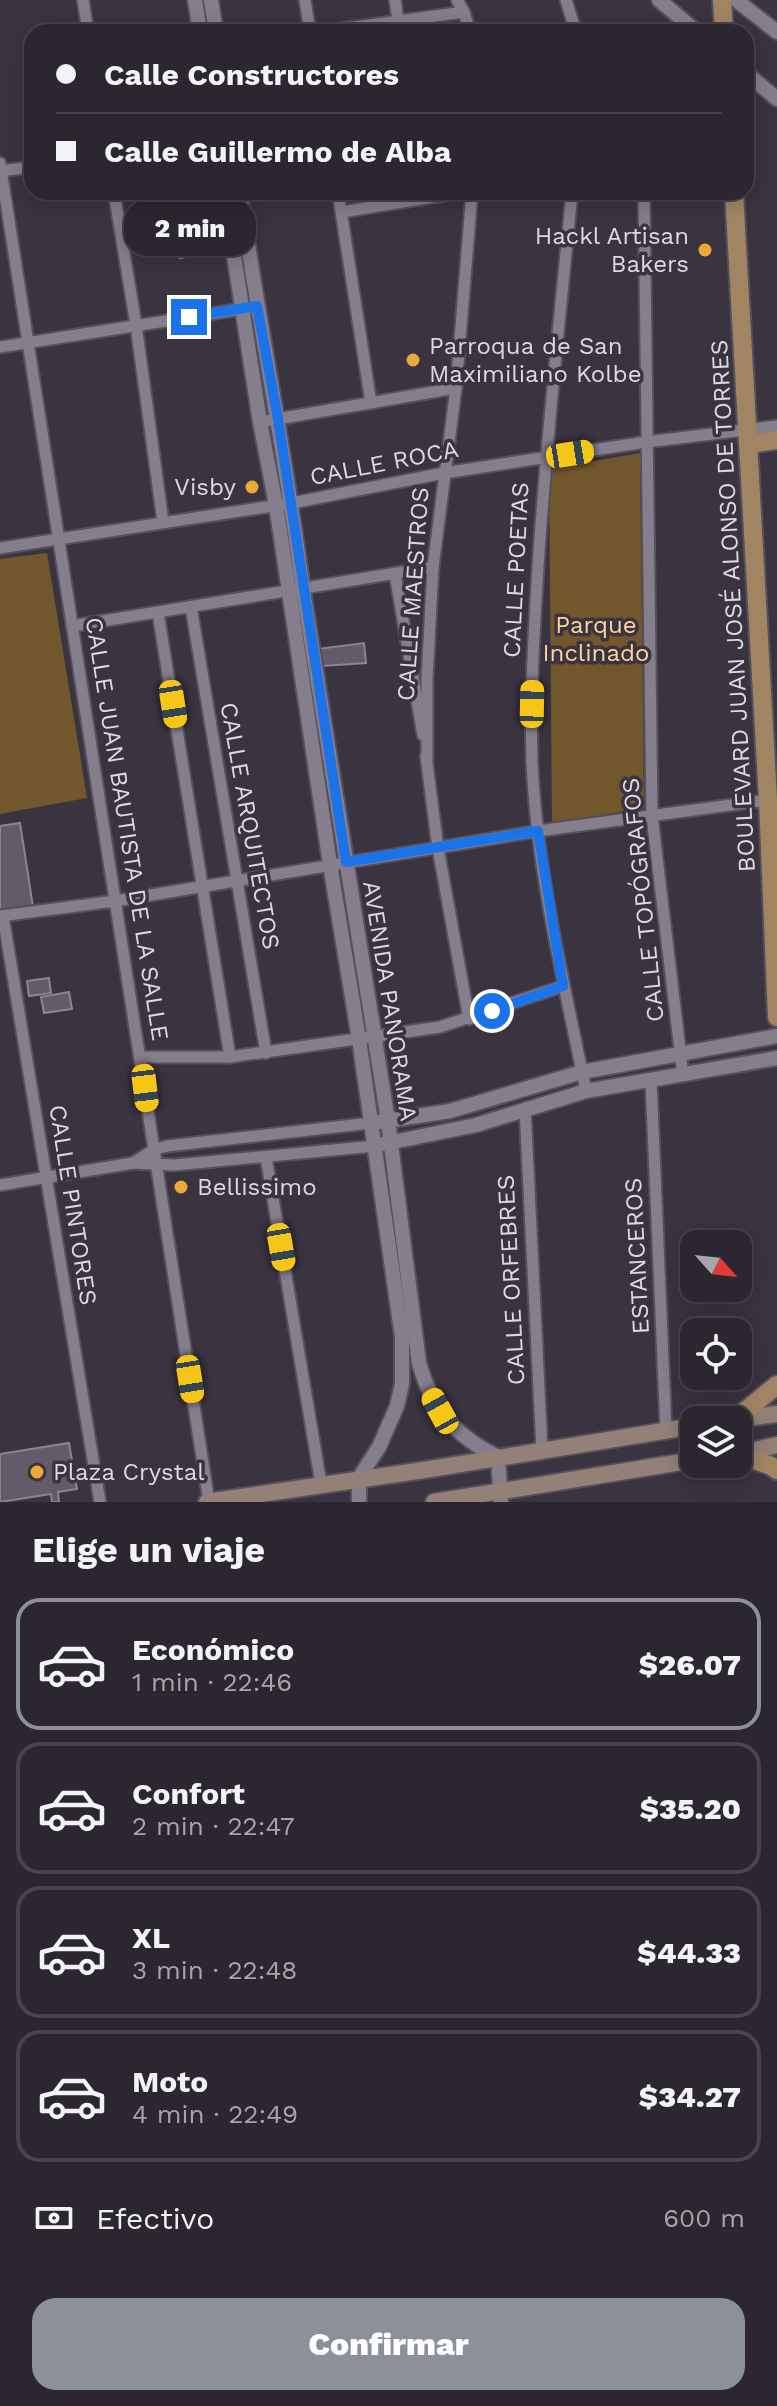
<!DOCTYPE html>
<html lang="es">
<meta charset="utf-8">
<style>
:root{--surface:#2c2630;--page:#38323c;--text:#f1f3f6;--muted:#a6a5ab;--line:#48434c;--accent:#8c9099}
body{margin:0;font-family:"Work Sans",sans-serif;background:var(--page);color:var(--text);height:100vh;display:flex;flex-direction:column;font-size:30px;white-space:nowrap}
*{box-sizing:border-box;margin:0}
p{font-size:26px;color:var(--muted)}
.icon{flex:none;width:44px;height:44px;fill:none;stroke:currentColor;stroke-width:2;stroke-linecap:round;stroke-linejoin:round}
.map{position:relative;height:1502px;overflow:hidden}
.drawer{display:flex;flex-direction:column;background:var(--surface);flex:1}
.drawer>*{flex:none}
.top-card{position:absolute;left:24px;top:24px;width:730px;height:176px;border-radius:24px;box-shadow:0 4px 20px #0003,0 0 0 2px var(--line);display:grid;align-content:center;height:176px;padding:0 32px;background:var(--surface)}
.needle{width:52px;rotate:117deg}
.tools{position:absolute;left:680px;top:1230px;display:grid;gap:16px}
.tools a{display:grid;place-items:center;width:72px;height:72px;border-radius:16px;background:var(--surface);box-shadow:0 4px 20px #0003,0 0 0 2px var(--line);font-size:40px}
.end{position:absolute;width:36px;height:36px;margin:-18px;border:10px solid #1a73e8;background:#fff;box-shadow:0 0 0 4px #fff}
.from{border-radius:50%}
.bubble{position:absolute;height:56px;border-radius:24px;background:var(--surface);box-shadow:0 4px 20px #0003,0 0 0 2px var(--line);font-size:26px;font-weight:800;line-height:56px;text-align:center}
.car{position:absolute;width:24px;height:48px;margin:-24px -12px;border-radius:10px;box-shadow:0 0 6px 2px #0007;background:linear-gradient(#f5c518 24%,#345 0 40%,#f5c518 0 76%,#345 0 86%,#f5c518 0)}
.top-card b{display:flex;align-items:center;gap:28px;height:76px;font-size:30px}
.top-card b+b{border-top:2px solid var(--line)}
.top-card i{width:20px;height:20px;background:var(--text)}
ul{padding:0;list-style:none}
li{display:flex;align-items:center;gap:24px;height:132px;margin:0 16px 12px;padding:0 16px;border:4px solid var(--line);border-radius:24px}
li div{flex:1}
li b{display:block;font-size:30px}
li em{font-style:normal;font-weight:800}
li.on{border-color:var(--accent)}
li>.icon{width:72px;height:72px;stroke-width:1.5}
h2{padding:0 32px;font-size:36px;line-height:96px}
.pay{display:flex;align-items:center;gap:20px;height:88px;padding:0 32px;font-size:30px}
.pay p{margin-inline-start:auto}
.action{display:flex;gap:16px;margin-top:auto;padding:16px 32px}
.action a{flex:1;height:92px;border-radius:24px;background:var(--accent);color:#fff;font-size:32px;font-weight:800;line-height:92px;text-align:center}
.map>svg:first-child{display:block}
.green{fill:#72562c}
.building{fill:#625b6a;stroke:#8c8494;stroke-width:2}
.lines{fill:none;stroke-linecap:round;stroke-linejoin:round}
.minor-casing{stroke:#56505b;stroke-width:15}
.tertiary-casing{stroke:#56505b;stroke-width:18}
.secondary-casing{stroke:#56505b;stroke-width:20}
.primary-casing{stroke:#56505b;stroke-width:22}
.minor{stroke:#857e8d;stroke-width:11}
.tertiary{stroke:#857e8d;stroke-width:14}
.secondary{stroke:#938178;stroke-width:16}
.primary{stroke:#a18563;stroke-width:18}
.route{stroke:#1a73e8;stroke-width:10}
.poi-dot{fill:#eba939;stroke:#3a3340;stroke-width:3}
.labels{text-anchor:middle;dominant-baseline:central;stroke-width:7;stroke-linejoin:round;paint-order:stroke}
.poi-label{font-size:24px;fill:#ddd9e2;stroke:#3a3340;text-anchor:start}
.street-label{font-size:24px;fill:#ddd9e2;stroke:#3a3340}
.park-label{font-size:24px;fill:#fdd59c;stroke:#3a3340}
</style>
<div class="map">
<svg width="777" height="1502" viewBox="0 0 777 1502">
<rect width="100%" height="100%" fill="#3a3340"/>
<g class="green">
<path d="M640,453L644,808L552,823L549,469Z"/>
<path d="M47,553L87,798L0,814V559Z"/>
</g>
<g class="building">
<path d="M224,235L226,250L180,258L177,242Z"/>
<path d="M364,643L366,663L322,666L317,649Z"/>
<path d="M20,823L33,907L0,911V826Z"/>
<path d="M49,978L51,993L29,996L27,981Z"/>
<path d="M69,992L72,1009L44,1013L41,997Z"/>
<path d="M69,1443L77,1489L58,1492L59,1502H52L51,1494L0,1502V1454Z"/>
</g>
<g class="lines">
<g class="minor-casing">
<g id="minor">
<path d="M83,0L88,32"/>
<path d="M305,0L310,32"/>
<path d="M395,0L398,20"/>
<path d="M457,0L464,12L470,32"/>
<path d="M566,0L576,32"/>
<path d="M319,32L464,12"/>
<path d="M0,163L209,1502"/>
<path d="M0,171L32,167"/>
<path d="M114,192L136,325L163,522"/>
<path d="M338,192L371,403"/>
<path d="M572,192C560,317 546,442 538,567C534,632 530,697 532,762C537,873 564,983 586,1091"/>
<path d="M644,192L652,816L683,1075"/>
<path d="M342,212L463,192"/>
<path d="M0,347L248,308"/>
<path d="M260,422L456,388"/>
<path d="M0,548L292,503L444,473L646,442L777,426"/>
<path d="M395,574L423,735"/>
<path d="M191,607L266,1053"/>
<path d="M158,613L230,1057"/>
<path d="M72,626L433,567"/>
<path d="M426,756L438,848L469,1019"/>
<path d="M427,760V679L433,567L456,388L472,192"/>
<path d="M0,916L115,901L538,831L768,800"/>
<path d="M3,916L100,1502"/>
<path d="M141,1057H230L440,1027L563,986"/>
<path d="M651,1081L666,1430"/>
<path d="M525,1108L542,1450"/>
<path d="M266,1157L321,1484"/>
<path d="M133,1163L153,1150L167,1146L371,1123"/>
<path d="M0,1185L133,1163L174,1165L375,1146"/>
</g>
</g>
<g class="tertiary-casing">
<g id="tertiary">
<path d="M195,0L200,32"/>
<path d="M211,0L216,32"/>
<path d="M659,0L697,32"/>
<path d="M736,0L777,32"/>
<path d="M746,73L777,99"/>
<path d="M224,192L260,422L276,505L330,864L359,1039L402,1337V1384L397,1406L379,1447L359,1478V1502"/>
<path d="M240,192C259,325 286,456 303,590L388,1121L419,1363C432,1409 455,1436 498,1457L501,1502"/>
<path d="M379,1122L450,1111L582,1072L777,1036"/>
<path d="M383,1144L476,1125L586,1091L777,1058"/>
</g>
</g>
<g class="secondary-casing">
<g id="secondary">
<path d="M732,1420L777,1414"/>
<path d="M738,1454L777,1445"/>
<path d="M207,1502L424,1470L694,1426"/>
<path d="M434,1502L694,1460"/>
</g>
</g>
<g class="primary-casing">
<g id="primary">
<path d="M722,0L724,32"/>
<path d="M734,192L768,800L777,1017"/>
<path d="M749,444L777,440"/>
<path d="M734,1420L777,1385"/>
<path d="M739,1454L771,1466L777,1470"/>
</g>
</g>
<use href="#minor" class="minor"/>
<use href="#tertiary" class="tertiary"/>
<use href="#secondary" class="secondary"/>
<use href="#primary" class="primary"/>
</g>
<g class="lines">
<path class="route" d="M189,317L257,306L278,419L346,862L538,831L563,986L492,1011"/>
</g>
<g class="poi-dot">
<circle cx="705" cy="250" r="8"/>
<circle cx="413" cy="360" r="8"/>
<circle cx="252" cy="487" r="8"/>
<circle cx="181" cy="1187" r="8"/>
<circle cx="37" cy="1472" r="8"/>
</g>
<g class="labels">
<g class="poi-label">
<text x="689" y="236" text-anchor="end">Hackl Artisan<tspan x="689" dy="28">Bakers</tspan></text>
<text x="429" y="346">Parroqua de San<tspan x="429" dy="28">Maximiliano Kolbe</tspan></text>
<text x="236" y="487" text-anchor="end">Visby</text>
<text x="197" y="1187">Bellissimo</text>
<text x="53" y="1472">Plaza Crystal</text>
</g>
<g class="street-label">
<text transform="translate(384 463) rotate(-11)">CALLE ROCA</text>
<text transform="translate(516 570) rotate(-87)">CALLE POETAS</text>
<text transform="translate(413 594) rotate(-86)">CALLE MAESTROS</text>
<text transform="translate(733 606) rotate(-93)">BOULEVARD JUAN JOSÉ ALONSO DE TORRES</text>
<text transform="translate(250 826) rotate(80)">CALLE ARQUITECTOS</text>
<text transform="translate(127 829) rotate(81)">CALLE JUAN BAUTISTA DE LA SALLE</text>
<text transform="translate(643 900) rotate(-96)">CALLE TOPÓGRAFOS</text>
<text transform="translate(390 1001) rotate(81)">AVENIDA PANORAMA</text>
<text transform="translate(73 1205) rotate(81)">CALLE PINTORES</text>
<text transform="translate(637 1256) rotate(-93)">ESTANCEROS</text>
<text transform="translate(511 1280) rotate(-93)">CALLE ORFEBRES</text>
</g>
<g class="park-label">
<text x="596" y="625">Parque<tspan x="596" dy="28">Inclinado</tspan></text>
</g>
</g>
</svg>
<div class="tools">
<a><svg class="needle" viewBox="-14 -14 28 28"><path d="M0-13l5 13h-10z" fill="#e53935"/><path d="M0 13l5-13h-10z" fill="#a6a5ab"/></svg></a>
<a><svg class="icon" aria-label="locate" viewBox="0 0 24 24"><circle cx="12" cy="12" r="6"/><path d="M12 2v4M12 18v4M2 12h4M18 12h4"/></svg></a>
<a><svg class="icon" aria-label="layers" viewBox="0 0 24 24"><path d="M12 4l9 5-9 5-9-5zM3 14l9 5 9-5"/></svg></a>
</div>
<i class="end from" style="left:492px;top:1011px"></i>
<i class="end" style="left:189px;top:317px"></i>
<div class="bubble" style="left:124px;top:200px;width:132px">2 min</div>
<i class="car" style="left:570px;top:454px;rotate:81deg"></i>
<i class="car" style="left:173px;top:704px;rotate:171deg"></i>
<i class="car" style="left:532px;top:704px;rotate:1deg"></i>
<i class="car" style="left:145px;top:1088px;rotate:173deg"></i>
<i class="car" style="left:281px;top:1247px;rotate:170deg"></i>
<i class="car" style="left:190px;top:1379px;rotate:171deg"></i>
<i class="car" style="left:440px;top:1411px;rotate:331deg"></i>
<div class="top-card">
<b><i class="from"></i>Calle Constructores</b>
<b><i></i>Calle Guillermo de Alba</b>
</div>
</div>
<section class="drawer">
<h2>Elige un viaje</h2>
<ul>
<li class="on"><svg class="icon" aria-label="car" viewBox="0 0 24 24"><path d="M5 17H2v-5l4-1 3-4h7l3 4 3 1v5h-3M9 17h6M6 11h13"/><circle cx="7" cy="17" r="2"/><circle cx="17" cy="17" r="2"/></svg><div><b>Económico</b><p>1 min · 22:46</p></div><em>$26.07</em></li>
<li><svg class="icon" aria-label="car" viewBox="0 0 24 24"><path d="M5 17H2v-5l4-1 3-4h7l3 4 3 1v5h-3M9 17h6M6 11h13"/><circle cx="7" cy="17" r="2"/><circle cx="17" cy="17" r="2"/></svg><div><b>Confort</b><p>2 min · 22:47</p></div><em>$35.20</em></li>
<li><svg class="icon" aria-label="car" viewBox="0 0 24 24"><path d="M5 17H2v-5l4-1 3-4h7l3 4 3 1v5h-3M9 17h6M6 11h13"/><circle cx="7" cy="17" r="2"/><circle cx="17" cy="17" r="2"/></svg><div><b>XL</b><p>3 min · 22:48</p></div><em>$44.33</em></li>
<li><svg class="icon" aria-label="car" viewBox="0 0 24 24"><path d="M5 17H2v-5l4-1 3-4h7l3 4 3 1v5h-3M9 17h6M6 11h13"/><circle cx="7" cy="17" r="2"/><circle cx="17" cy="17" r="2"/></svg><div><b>Moto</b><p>4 min · 22:49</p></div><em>$34.27</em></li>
</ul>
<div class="pay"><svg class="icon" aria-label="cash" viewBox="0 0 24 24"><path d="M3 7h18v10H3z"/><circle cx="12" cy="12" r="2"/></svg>Efectivo<p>600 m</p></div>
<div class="action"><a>Confirmar</a></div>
</section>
